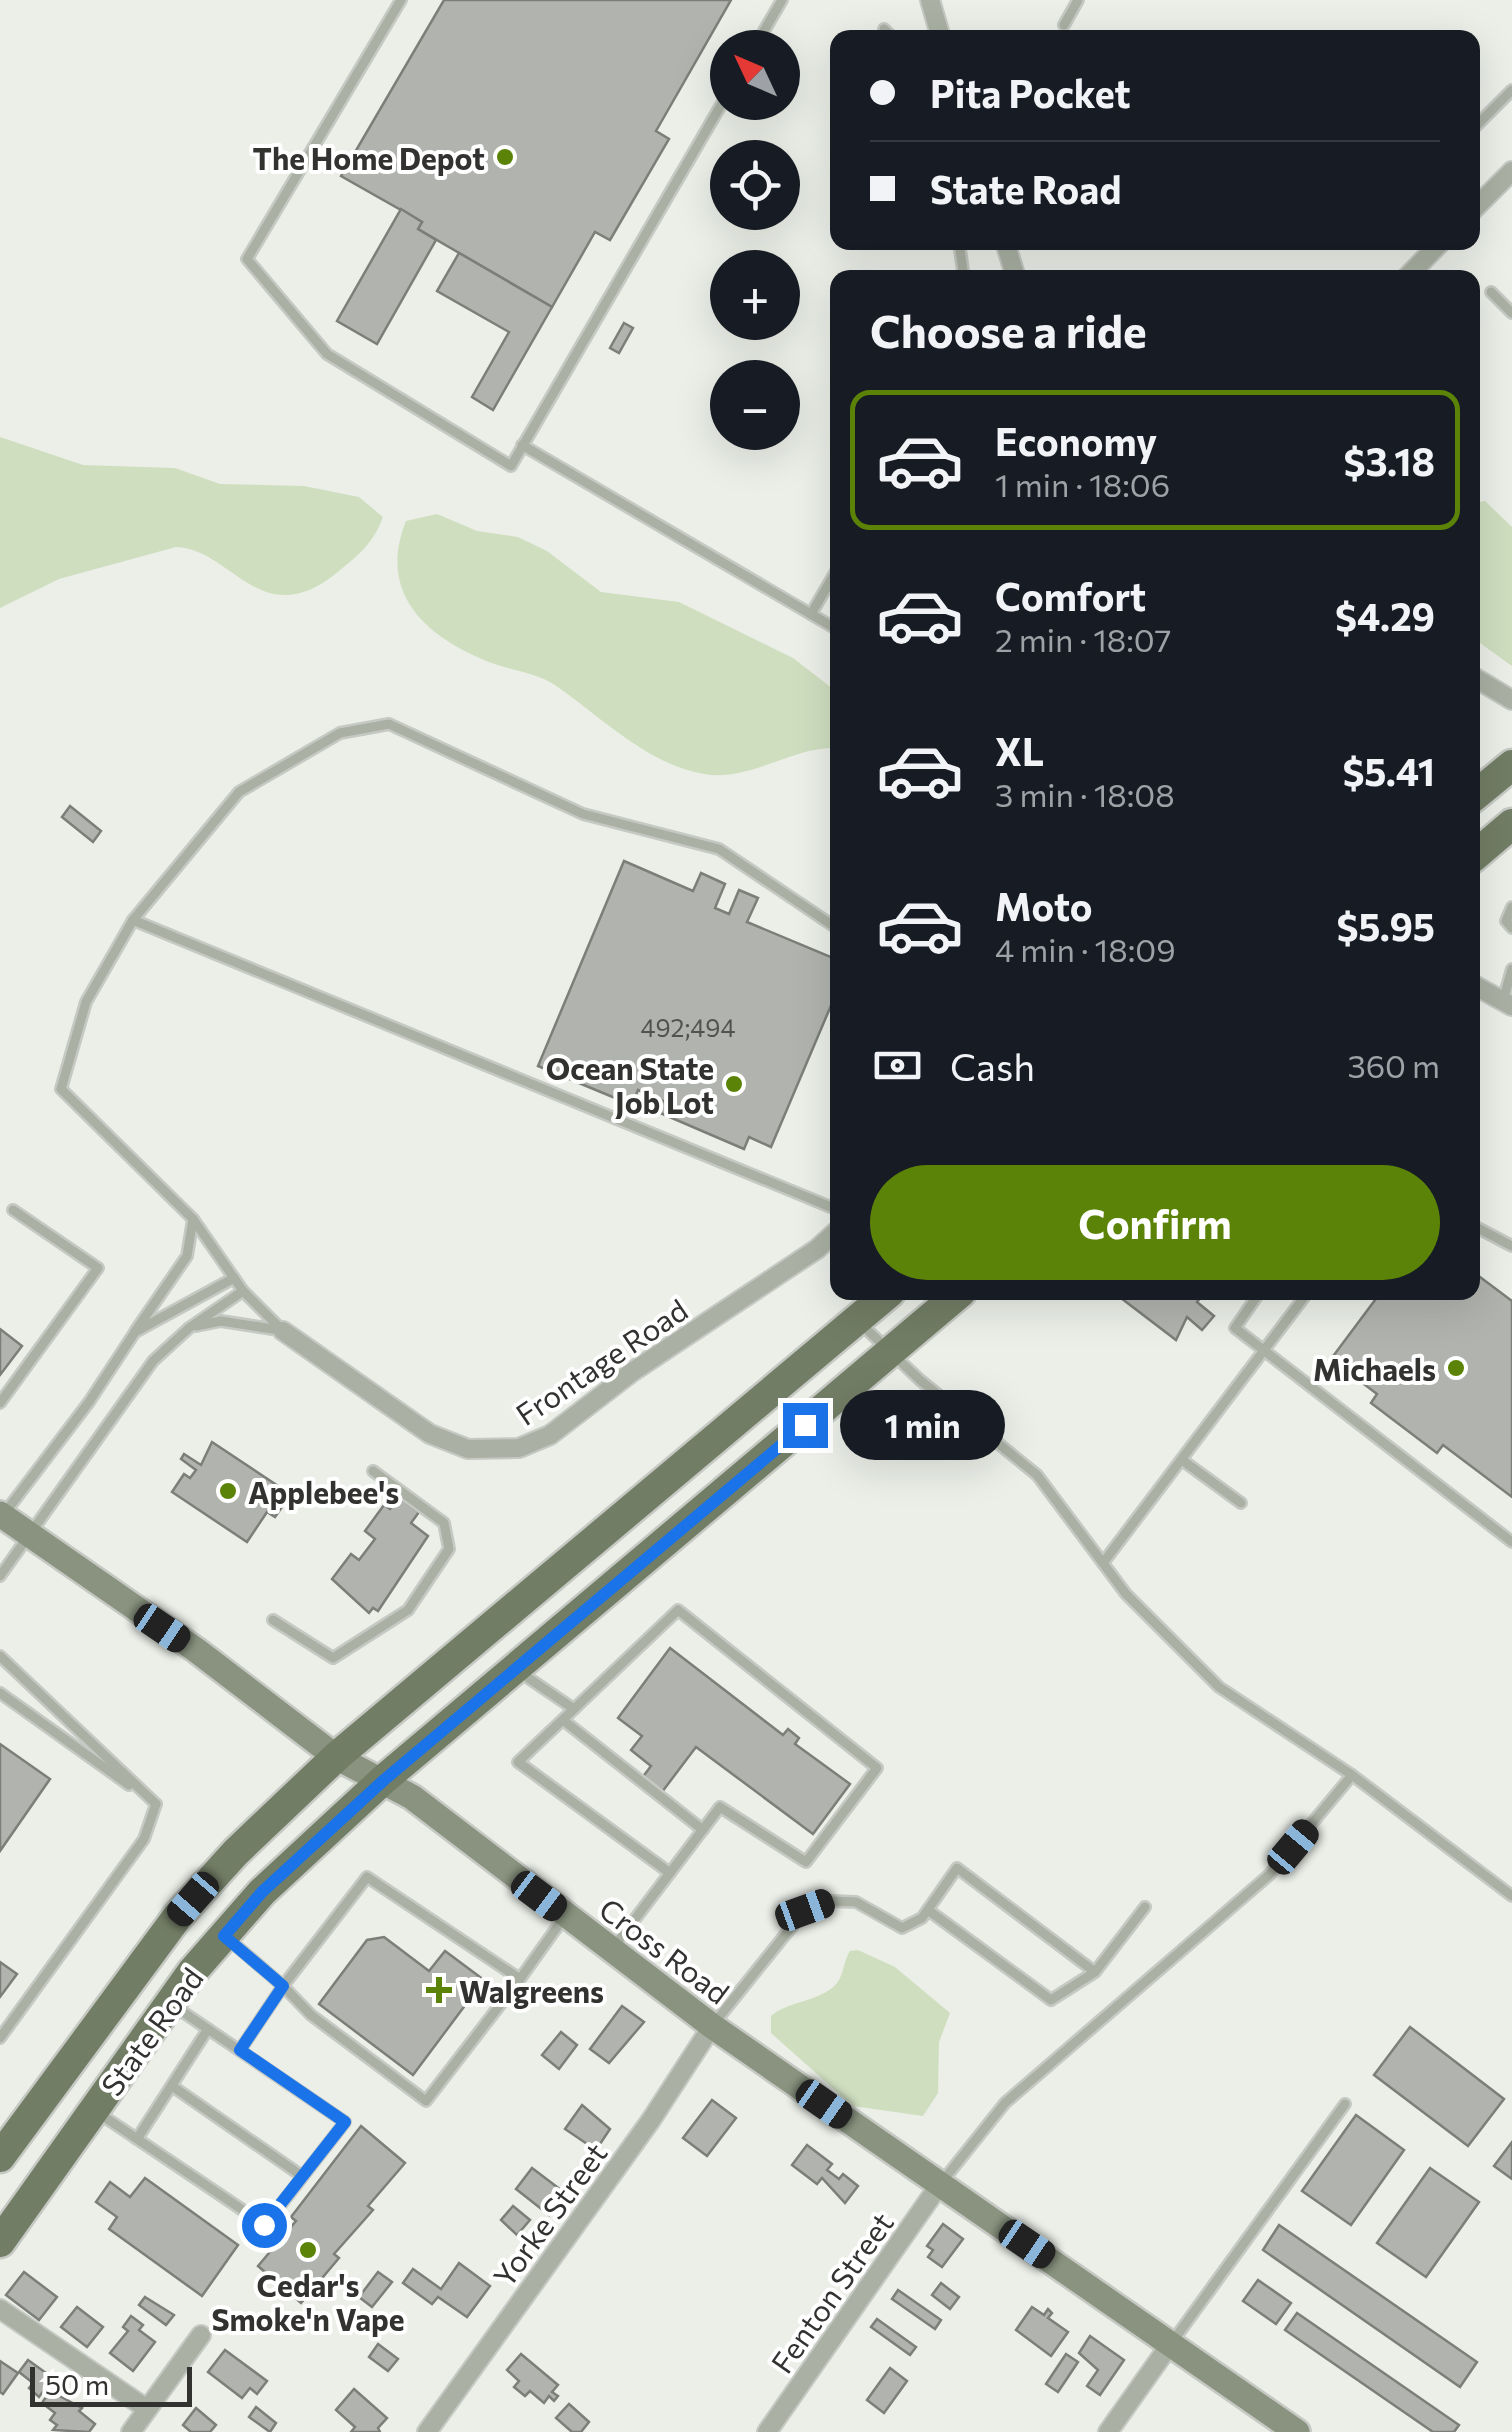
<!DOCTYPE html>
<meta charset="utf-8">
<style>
:root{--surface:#171b24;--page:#242831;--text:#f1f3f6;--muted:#9ea1a6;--line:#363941;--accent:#5b8307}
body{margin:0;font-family:Commissioner,sans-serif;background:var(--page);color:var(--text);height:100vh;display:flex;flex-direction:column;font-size:38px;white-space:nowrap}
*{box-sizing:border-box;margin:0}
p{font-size:32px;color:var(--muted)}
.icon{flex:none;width:55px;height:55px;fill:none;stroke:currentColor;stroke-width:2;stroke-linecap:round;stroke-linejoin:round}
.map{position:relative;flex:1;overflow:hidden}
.drawer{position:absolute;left:830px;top:270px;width:650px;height:1030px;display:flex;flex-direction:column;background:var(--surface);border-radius:20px;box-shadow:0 10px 40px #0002}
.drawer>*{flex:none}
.banner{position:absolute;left:830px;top:30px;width:650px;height:220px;border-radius:20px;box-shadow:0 10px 40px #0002;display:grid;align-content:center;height:220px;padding:0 40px;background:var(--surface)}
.needle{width:65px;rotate:314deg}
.controls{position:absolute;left:710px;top:30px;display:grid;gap:20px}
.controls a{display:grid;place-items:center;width:90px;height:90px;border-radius:50%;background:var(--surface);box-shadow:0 10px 40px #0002;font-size:50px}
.scale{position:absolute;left:30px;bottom:25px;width:162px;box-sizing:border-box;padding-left:10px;border:5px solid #323331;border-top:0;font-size:28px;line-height:35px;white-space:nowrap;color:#323331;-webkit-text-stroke:8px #fff;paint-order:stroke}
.end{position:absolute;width:45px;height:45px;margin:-22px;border:12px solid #1a73e8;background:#fff;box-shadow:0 0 0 5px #fff}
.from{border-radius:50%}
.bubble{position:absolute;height:70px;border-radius:35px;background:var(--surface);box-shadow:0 10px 40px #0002;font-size:32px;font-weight:700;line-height:70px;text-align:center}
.car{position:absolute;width:30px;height:60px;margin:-30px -15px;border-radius:12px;box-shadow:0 0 8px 2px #0007;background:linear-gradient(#222 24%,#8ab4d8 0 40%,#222 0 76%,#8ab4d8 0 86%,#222 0)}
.banner b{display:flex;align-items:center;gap:35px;height:95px;font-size:38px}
.banner b+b{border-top:2px solid var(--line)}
.banner i{width:25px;height:25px;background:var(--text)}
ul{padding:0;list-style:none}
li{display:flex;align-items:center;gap:30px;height:140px;margin:0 20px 15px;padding:0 20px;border:5px solid transparent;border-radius:20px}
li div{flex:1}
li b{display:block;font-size:38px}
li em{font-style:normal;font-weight:700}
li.on{border-color:var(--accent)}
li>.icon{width:90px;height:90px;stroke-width:1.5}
h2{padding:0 40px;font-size:45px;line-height:120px}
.pay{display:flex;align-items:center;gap:25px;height:110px;padding:0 40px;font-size:38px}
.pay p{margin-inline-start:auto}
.primary-button{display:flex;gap:20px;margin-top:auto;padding:20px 40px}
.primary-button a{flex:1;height:115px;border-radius:60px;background:var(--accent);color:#fff;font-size:40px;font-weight:700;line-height:115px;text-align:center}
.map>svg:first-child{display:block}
.green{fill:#cfdebf}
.building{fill:#b1b4ae;stroke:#7c7f79;stroke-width:2.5}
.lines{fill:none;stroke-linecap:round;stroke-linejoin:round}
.lane-casing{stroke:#c6c9c3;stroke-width:14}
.street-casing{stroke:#c6c9c3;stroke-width:22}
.secondary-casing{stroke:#c6c9c3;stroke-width:30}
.primary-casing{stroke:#c6c9c3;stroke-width:35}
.lane{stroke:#aab0a3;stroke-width:9}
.street{stroke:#aab0a3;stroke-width:18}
.secondary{stroke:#89937f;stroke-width:25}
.primary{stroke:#727d65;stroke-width:30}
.route{stroke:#1a73e8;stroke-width:12}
.poi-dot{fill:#5b8307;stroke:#fff;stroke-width:4}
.labels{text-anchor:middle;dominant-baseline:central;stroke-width:8;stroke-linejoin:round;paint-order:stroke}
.number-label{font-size:25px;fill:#525350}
.poi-label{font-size:30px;font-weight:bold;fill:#323331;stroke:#fff;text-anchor:end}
.street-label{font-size:30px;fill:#323331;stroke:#fff}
</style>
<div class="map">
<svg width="1512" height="2432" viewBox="0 0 1512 2432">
<rect width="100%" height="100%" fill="#ebefe8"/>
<g class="green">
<path d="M0,437L83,465L175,468L220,484L304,486L359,497L383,517C374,542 359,555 339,571C261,636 233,549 176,547L59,579L0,608Z"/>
<path d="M1485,501L1512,527V666L1473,638V503Z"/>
<path d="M437,514L477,531L518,537L547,551L601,592L679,602L793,658L837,692V748C792,746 751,782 704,774C647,764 601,717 555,685C535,672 506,670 484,660C422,634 378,591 406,521Z"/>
<path d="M858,1950L895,1967L950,2013L939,2042L938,2093L923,2116L853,2106L771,2033V2016C787,2002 814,2002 832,1988C845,1978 842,1963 850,1951Z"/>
</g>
<g class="building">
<path d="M444,0H731L656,131L669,139L610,240L595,232L552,307L418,229L422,222L341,176Z"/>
<path d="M401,209L422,222L418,229L436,240L377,344L337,321Z"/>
<path d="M459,253L552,307L493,410L472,397L509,332L437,291Z"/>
<path d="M624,323L633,328L619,353L610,348Z"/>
<path d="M70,806L101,831L93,842L62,817Z"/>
<path d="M624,861L693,891L701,873L725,884L715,908L729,914L739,890L758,898L747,922L838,960V989L771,1147L749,1137L744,1149L658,1112L663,1101L638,1090L632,1105L538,1066Z"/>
<path d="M1472,1271L1512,1301V1497L1443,1445L1437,1453L1371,1403L1377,1394L1331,1359L1381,1292H1472Z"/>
<path d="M1113,1292H1205L1197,1302L1214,1316L1202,1330L1187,1317L1176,1340Z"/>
<path d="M0,1329L22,1346L0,1375Z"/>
<path d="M212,1442L284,1490L278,1500L284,1504L275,1517L267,1512L247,1542L172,1492L184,1474L190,1478L196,1470L181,1459L184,1454L201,1465Z"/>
<path d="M399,1497L419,1512L411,1523L428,1536L378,1611L373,1608L369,1613L332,1579L351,1554L359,1560L375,1539L365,1531L384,1505L390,1509Z"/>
<path d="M670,1648L783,1735L788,1729L799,1738L795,1744L850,1784L813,1834L696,1747L662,1792L642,1778L651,1766L631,1750L642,1736L618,1718Z"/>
<path d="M0,1744L50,1779L0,1851Z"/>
<path d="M384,1937L429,1971L445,1951L484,1980L413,2075L319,2004L367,1940Z"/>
<path d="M0,1962L17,1974L0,1997Z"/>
<path d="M622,2006L644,2022L609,2063L590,2049Z"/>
<path d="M1410,2027L1504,2099L1468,2146L1374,2075Z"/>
<path d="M561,2032L577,2045L559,2069L542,2055Z"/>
<path d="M712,2100L736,2118L707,2156L683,2138Z"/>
<path d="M582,2105L610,2129L596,2150L565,2129Z"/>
<path d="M1356,2115L1404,2150L1351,2225L1302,2191Z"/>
<path d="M361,2126L405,2163L368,2206L373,2210L334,2254L339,2258L301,2303L258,2266L296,2221L291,2217Z"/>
<path d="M1512,2142V2179L1494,2166Z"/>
<path d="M807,2145L832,2164L827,2170L839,2179L843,2174L858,2186L845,2203L822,2178L817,2184L792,2165Z"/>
<path d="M532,2168L565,2193L549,2215L516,2189Z"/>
<path d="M1430,2168L1479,2202L1426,2277L1377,2243Z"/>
<path d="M145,2178L238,2245L202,2296L109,2229L117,2217L96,2202L110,2182L130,2197Z"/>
<path d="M513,2206L530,2220L517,2235L501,2220Z"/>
<path d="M943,2224L963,2239L942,2267L928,2257L933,2250L927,2246Z"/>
<path d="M1279,2225L1477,2362L1460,2387L1263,2250Z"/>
<path d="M459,2263L490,2286L467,2317L438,2297L432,2304L403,2283L413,2269L441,2289Z"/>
<path d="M24,2272L57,2297L39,2320L6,2295Z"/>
<path d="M378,2272L392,2282L372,2307L359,2297Z"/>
<path d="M1258,2280L1291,2303L1276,2324L1243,2301Z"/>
<path d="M941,2283L959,2297L950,2309L932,2295Z"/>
<path d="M898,2290L941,2320L935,2329L892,2299Z"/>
<path d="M145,2297L174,2315L166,2325L139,2305Z"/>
<path d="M77,2307L103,2327L87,2347L61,2327Z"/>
<path d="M1032,2307L1044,2315L1048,2309L1052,2313L1048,2318L1068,2332L1051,2356L1016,2330Z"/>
<path d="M1297,2313L1459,2425L1454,2432H1433L1285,2330Z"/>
<path d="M131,2316L143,2325L139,2330L155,2342L133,2371L110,2353L128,2331L123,2327Z"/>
<path d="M877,2319L916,2347L910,2355L871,2327Z"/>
<path d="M1090,2336L1124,2360L1100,2395L1087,2386L1098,2370L1079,2353Z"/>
<path d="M378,2344L398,2359L388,2371L369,2357Z"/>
<path d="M225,2350L267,2381L257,2394L250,2388L242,2398L208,2372Z"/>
<path d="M521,2354L558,2385L552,2392L558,2396L554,2401L549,2396L544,2403L530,2391L525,2396L514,2387L519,2381L507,2370Z"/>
<path d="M1066,2354L1078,2362L1058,2392L1046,2384Z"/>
<path d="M28,2360L53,2378L39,2397L29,2388L33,2383L19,2372Z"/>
<path d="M0,2361L18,2373L3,2394L0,2392Z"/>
<path d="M890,2368L907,2381L884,2413L867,2400Z"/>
<path d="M354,2389L387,2418L378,2428L380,2432H351L355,2427L336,2410Z"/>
<path d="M50,2391L82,2408L79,2411L95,2424L89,2432L53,2430L57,2425L50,2420L55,2413L42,2403Z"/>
<path d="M569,2404L589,2422L581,2432H572L556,2418Z"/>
<path d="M256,2407L276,2423L270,2432L249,2417Z"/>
<path d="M196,2408L216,2425L210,2432H191L183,2425Z"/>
</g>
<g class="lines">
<g class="lane-casing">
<g id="lane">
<path d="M401,0L247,259L327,354L511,466L728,93"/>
<path d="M1064,25L1078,0"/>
<path d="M884,29L893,38"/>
<path d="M754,48L782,0"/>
<path d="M1472,130L1512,90"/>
<path d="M959,242L964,278"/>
<path d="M1491,292L1512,313"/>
<path d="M522,445L838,630"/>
<path d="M811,614L838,568"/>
<path d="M1512,907L1506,921L1512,928"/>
<path d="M133,920L838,1210"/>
<path d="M1503,1001L1512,969"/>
<path d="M1472,1225L1512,1246"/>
<path d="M1260,1292L1235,1328L1512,1542"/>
<path d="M862,1325L920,1380L1037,1475L1126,1594L1219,1687L1352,1775L1269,1875L1005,2103L942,2182"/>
<path d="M196,1326L221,1321L279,1330"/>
<path d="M136,1330L187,1256L193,1219"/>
<path d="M283,1331L243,1291L193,1219L61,1089L86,1002L133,920L239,792L340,733L389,724L583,814L719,849L838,929"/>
<path d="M0,1403L98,1268L13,1210"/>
<path d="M1182,1460L1241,1503"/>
<path d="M4,1514L89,1402L135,1332L234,1278"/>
<path d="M1103,1563L1308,1292"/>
<path d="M0,1576L153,1361L189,1328L243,1291"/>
<path d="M273,1620L333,1658L408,1610L449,1549L444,1523L373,1471"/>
<path d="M0,1656L156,1804"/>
<path d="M521,1673L574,1709L678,1610L877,1768L806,1862L720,1807L613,1948"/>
<path d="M0,1693L129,1785"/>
<path d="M574,1709L518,1762L670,1873"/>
<path d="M563,1720L703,1830"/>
<path d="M1352,1775L1512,1896"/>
<path d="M928,1910L1051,2000L1095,1972"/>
<path d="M226,1937L283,1986L367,1877L520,1979L565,1916"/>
<path d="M712,2026L805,1910L830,1901L856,1902L902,1928L922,1918L957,1868L1095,1972L1145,1907"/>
<path d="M0,2038L144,1839L156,1804"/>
<path d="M240,2050L283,1986L311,2015L426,2101L520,1979"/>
<path d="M172,2086L302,2176"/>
<path d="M97,2112L265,2225L345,2122L174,2006"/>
<path d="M137,2139L208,2029"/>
<path d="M1173,2341L1345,2104"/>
</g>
</g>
<g class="street-casing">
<g id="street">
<path d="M930,0L941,38"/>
<path d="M1472,211L1512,171"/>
<path d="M1005,242L1016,278"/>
<path d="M1406,278L1441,242"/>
<path d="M1472,676L1512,700"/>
<path d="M1472,984L1512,1006"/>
<path d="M283,1331L430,1434L468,1449L519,1448L550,1435L632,1372L817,1249L838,1230"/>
<path d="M0,2309L147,2409"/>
<path d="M131,2432L201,2335"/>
<path d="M427,2432L651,2120L712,2026"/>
<path d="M767,2432L940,2184"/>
<path d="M1108,2432L1171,2343"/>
</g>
</g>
<g class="secondary-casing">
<path id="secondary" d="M0,1514L196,1650L336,1757L412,1797L712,2026L1297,2432"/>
</g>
<g class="primary-casing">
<g id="primary">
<path d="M1472,798L1512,765"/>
<path d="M1472,858L1512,824"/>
<path d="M0,2157L178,1916L236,1852L336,1757L890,1292"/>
<path d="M0,2242L192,1972L262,1892L383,1780L961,1292"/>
</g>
</g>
<use href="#lane" class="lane"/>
<use href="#street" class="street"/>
<use href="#secondary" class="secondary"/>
<use href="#primary" class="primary"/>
</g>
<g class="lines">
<path class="route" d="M264,2225L345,2122L240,2050L283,1986L224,1936L262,1892L384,1780L805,1425"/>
</g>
<g class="poi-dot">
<circle cx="505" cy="157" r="10"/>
<circle cx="734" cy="1084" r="10"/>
<circle cx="1456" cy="1368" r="10"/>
<circle cx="228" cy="1491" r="10"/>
<path d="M434 1975h10v10h10v10h-10v10h-10v-10h-10v-10h10z"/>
<circle cx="308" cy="2250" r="10"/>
</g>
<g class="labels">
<g class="number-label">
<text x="688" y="1027">492;494</text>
</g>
<g class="poi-label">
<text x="485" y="157">The Home Depot</text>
<text x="714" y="1067">Ocean State<tspan x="714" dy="34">Job Lot</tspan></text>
<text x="1436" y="1368">Michaels</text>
<text x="248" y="1491" text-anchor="start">Applebee's</text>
<text x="459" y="1990" text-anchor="start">Walgreens</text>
<text x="308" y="2284" text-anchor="middle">Cedar's<tspan x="308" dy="34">Smoke'n Vape</tspan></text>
</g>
<g class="street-label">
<text transform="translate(601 1361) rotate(-34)">Frontage Road</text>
<text transform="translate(665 1950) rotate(37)">Cross Road</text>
<text transform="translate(151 2031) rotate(-54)">State Road</text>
<text transform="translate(549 2214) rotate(-54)">Yorke Street</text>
<text transform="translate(831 2292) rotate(-55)">Fenton Street</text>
</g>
</g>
</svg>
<div class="controls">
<a><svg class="needle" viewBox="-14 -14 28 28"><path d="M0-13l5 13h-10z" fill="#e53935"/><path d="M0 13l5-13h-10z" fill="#9ea1a6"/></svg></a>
<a><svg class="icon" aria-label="locate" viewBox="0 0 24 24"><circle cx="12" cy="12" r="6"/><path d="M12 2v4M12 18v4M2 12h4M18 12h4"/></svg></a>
<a>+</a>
<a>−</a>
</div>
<div class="scale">50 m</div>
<i class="end from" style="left:264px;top:2225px"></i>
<i class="end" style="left:805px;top:1425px"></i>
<div class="bubble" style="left:840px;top:1390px;width:165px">1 min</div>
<i class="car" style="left:162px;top:1628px;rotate:124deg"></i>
<i class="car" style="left:1293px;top:1847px;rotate:40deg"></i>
<i class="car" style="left:539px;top:1896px;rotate:127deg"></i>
<i class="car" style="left:193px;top:1899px;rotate:221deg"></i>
<i class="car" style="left:805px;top:1910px;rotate:70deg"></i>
<i class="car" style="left:824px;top:2104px;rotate:125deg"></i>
<i class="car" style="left:1027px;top:2244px;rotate:124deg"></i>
<div class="banner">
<b><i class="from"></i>Pita Pocket</b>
<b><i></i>State Road</b>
</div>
<section class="drawer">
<h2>Choose a ride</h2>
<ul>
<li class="on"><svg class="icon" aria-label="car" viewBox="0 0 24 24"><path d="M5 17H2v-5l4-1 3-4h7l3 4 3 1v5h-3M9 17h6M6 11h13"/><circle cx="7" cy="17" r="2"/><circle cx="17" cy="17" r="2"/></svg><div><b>Economy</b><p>1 min · 18:06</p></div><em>$3.18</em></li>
<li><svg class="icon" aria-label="car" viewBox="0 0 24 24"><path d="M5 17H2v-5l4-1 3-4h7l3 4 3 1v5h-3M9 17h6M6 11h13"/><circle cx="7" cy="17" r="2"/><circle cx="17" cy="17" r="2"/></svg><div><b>Comfort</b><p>2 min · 18:07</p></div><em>$4.29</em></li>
<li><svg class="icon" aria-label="car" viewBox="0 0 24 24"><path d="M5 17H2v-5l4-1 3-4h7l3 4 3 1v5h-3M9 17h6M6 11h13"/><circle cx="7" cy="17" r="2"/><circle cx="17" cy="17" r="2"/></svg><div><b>XL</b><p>3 min · 18:08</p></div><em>$5.41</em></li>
<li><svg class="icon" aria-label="car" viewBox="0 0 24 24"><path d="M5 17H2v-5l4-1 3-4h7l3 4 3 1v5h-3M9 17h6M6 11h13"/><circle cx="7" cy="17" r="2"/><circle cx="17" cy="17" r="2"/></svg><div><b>Moto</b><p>4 min · 18:09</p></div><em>$5.95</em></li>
</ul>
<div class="pay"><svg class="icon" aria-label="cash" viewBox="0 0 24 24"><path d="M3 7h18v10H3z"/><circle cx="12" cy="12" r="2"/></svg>Cash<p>360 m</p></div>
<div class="primary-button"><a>Confirm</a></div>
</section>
</div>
